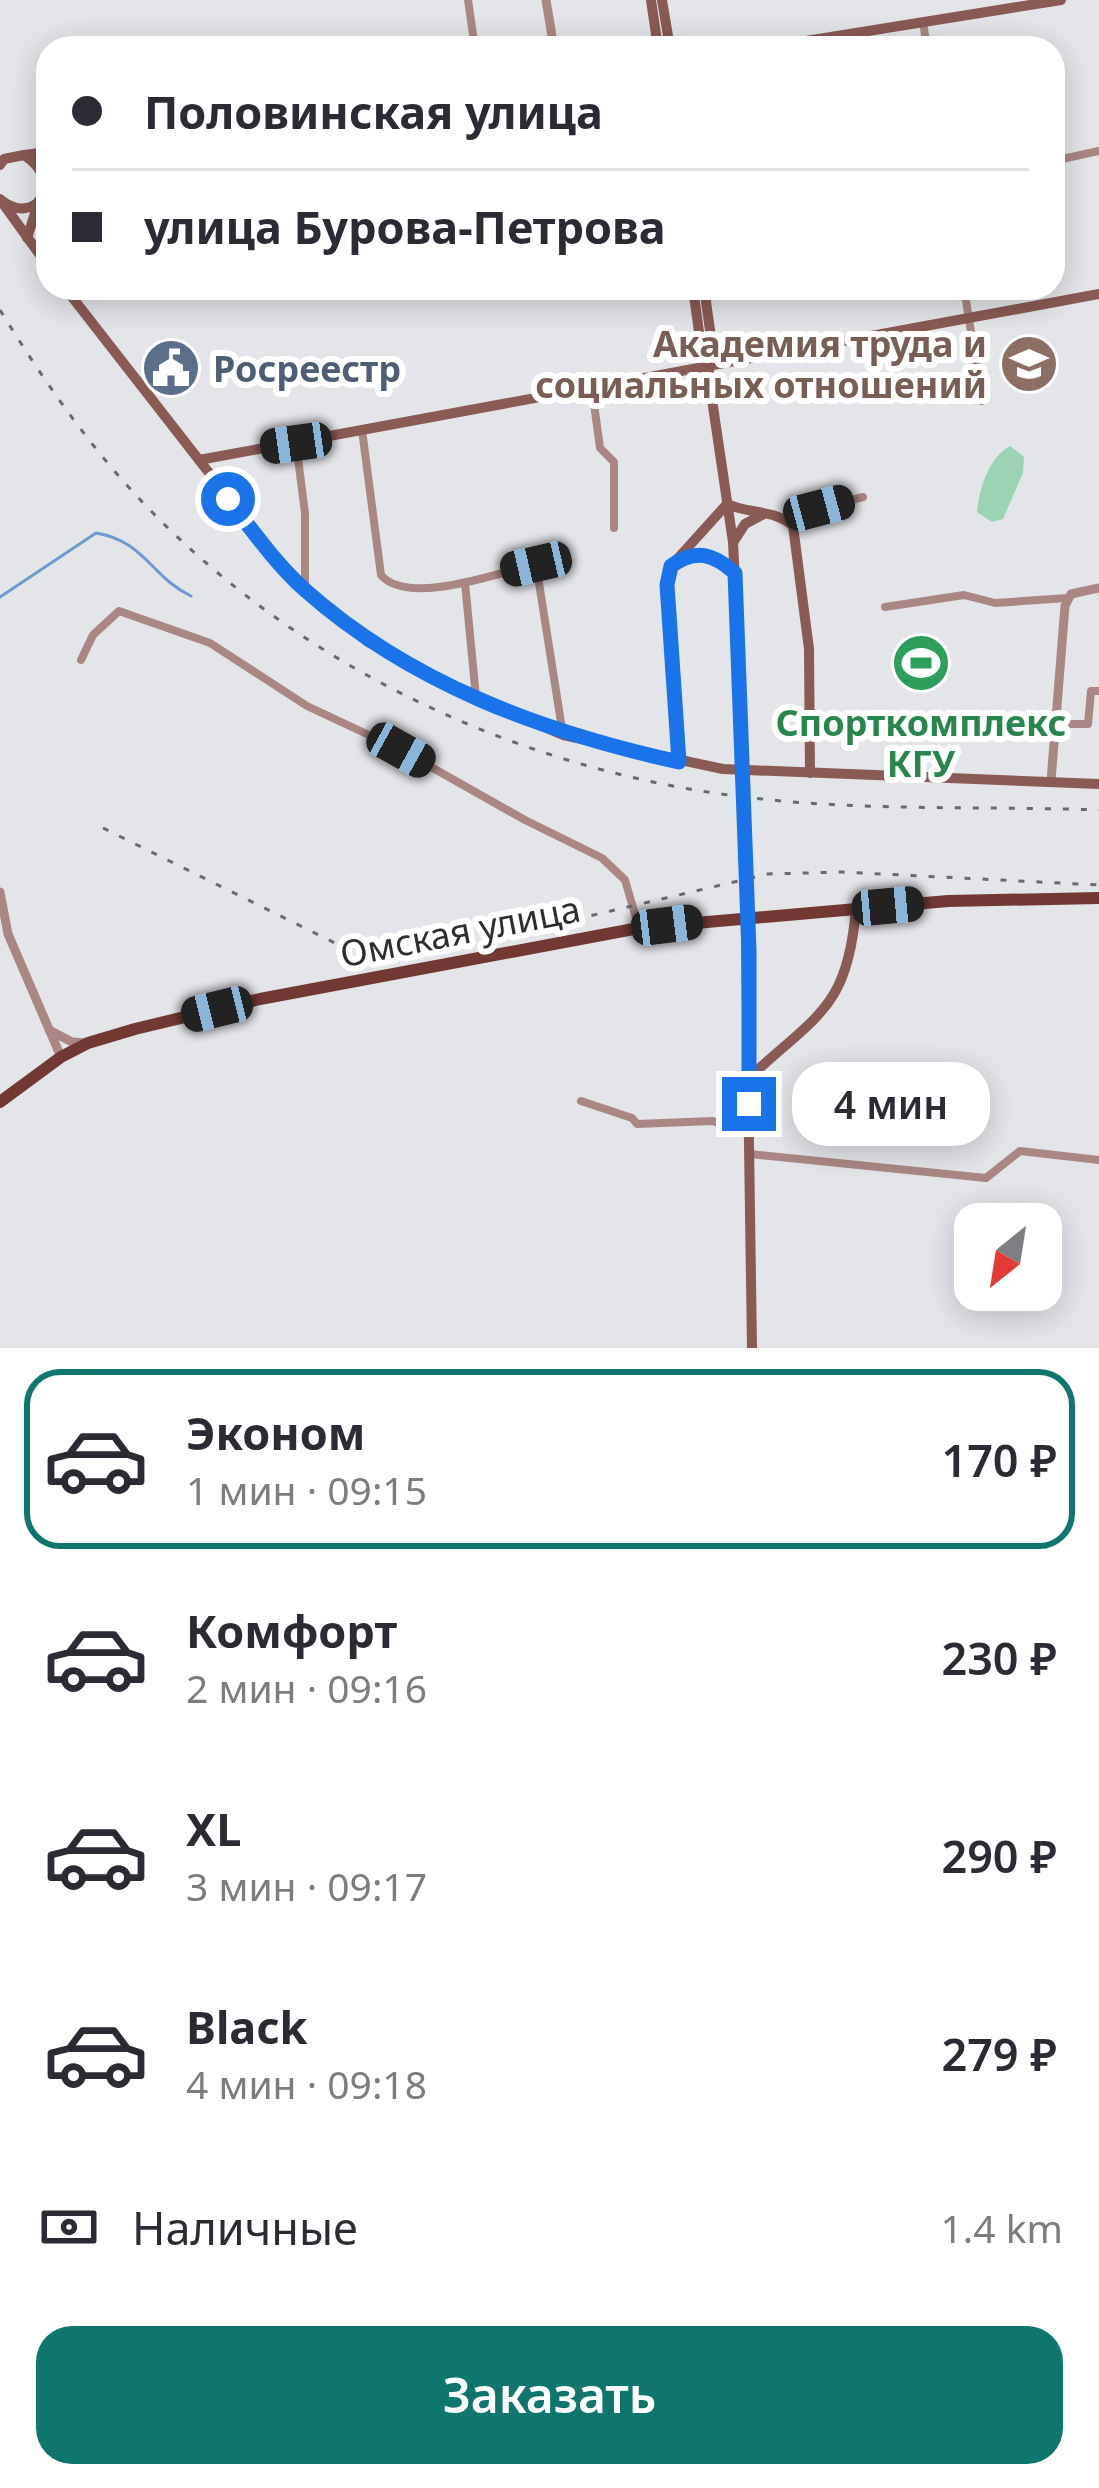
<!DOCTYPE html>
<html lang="ru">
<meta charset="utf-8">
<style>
:root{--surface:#fff;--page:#f2f2f3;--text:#2b2b33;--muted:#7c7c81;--line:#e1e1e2;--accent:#0f766e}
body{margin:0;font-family:"Noto Sans",sans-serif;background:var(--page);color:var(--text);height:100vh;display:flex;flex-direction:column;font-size:45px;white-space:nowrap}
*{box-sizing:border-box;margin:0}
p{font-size:39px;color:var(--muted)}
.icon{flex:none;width:66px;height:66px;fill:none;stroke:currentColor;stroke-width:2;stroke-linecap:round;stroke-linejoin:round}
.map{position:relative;height:1348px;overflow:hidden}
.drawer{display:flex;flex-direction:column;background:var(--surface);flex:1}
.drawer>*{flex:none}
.hud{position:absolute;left:36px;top:36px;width:1029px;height:264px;border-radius:36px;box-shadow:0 6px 30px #0003;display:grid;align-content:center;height:264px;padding:0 36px;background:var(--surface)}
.needle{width:78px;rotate:210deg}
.controls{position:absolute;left:954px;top:1203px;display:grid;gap:24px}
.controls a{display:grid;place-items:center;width:108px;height:108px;border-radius:24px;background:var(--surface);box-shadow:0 6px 30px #0003;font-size:60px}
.end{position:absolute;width:54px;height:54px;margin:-27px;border:15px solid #1a73e8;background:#fff;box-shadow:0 0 0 6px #fff}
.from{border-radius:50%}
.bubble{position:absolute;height:84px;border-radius:36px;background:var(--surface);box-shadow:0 6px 30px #0003;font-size:39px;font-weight:600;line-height:84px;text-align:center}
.car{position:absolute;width:36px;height:72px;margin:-36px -18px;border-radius:15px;box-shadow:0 0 9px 3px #0007;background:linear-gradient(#222 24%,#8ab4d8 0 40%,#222 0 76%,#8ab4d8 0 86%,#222 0)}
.hud b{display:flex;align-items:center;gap:42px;height:114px;font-size:45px}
.hud b+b{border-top:3px solid var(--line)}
.hud i{width:30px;height:30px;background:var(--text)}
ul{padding:21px 0 0;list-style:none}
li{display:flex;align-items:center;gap:36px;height:180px;margin:0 24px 18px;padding:0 12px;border:6px solid transparent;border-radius:36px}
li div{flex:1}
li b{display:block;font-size:45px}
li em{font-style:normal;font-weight:600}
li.on{border-color:var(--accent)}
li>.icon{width:108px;height:108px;stroke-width:1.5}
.pay{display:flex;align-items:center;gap:30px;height:132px;padding:0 36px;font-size:45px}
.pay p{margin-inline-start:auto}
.button{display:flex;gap:24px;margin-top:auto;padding:24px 36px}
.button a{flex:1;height:138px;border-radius:36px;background:var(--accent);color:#fff;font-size:48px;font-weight:600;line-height:138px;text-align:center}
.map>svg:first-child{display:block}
.green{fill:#9ad4b2}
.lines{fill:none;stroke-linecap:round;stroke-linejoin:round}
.stream{stroke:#6e99d1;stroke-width:3}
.minor{stroke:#aa8782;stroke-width:8}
.tertiary{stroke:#aa8782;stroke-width:9}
.secondary{stroke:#8a5a54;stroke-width:10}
.primary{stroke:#723933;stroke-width:12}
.rail{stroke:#696a6d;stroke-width:3;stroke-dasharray:6 12;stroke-linecap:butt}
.route{stroke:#1a73e8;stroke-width:15}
.labels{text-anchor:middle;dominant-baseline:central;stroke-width:12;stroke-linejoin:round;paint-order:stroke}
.education-label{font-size:36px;font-weight:bold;fill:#785e54;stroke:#fff;text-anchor:end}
.service-label{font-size:36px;font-weight:bold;fill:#4e5e75;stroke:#fff;text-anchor:start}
.leisure-label{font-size:36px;font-weight:bold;fill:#27864d;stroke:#fff}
.street-label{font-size:36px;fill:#2e2e30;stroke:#fff}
</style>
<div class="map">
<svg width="1099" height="1348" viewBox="0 0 1099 1348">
<rect width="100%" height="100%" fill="#e3e5e9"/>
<path class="green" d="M1010,446L1024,457L1023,473L1003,519L992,522L977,512C979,489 989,457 1010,446Z"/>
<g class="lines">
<path class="stream" d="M0,597L96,533C145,541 151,577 191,596"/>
<g class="minor">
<path d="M468,0L475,48"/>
<path d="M923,22L927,48"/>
<path d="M1053,161L1099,151"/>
<path d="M964,288L982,401"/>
<path d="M592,389L600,448L614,462V528"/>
<path d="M362,430L381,575C408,607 501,572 536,564L563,735"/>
<path d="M296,443L305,513V585"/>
<path d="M784,517L863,497"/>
<path d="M465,583L476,697"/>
<path d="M885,607L964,595L995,603L1067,598"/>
<path d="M81,660L93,635L119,611L210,643L307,706L401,750L525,820L602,858L625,880L639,928"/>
<path d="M1053,724H1088L1091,691H1099"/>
<path d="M581,1101L632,1118L637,1124L712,1121L749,1130"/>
<path d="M750,1154L986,1178L1020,1151L1099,1160"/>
</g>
<g class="tertiary">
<path d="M546,0L554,48"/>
<path d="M1051,781L1065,606L1071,594L1099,588"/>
<path d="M0,892L8,934L61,1057"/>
<path d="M49,1030L72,1042L88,1043"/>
</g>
<g class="secondary">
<path d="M651,0L658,48"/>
<path d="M662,0L670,48"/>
<path d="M762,48L1061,0"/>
<path d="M24,155L48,152"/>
<path d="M0,165L4,159L24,155C67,183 34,228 0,199"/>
<path d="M4,205L48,266"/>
<path d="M27,238L39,201"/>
<path d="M65,288L284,569L368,642L476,698L563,735L723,769L1099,784"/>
<path d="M693,288L703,361L709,367"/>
<path d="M704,288L714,358L709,367L710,386L733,542L743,737L752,1348"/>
<path d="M199,460L1099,294"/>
<path d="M727,504C749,514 777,510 793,526L809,649L810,773"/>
<path d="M734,541L745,524L762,515"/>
<path d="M679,560C704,550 716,557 735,573"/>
<path d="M679,762L667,585L671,566L727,504"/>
<path d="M749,1078C817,1014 848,1009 856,908"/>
</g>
<path class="primary" d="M0,1102L61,1057L88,1043L135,1029L260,999L639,928L948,901L1099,898"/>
<g class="rail">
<path d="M0,310C34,365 69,417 111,467C272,657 515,774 762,799C873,811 987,806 1099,810"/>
<path d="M103,828L341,946L375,956L432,953L768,874L842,872L1099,885"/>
</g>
</g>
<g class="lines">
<path class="route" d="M228,499C252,530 276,564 305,590C411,684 543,732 679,762L667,585L671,566C696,548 714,554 735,573L749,951V1104"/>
</g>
<defs>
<g id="university-disc" transform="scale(3)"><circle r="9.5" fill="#8d6e63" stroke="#fff"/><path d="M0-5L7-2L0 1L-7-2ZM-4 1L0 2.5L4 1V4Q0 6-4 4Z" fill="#fff"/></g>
<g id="civic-disc" transform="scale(3)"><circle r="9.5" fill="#5c6f8a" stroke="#fff"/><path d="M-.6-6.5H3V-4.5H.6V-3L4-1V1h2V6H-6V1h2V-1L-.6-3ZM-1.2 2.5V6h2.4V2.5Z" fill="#fff"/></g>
<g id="stadium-disc" transform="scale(3)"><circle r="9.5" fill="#2e9e5b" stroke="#fff"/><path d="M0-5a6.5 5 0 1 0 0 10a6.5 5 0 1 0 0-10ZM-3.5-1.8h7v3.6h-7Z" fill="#fff"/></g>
</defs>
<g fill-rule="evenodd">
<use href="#university-disc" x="1029" y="364"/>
<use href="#civic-disc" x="171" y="368"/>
<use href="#stadium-disc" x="921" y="663"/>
</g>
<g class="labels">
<g class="education-label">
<text x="987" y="343">Академия труда и<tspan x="987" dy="41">социальных отношений</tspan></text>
</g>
<g class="service-label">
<text x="213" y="368">Росреестр</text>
</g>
<g class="leisure-label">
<text x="921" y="722">Спорткомплекс<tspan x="921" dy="41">КГУ</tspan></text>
</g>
<g class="street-label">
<text transform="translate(460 931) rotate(-11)">Омская улица</text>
</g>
</g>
</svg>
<div class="controls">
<a><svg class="needle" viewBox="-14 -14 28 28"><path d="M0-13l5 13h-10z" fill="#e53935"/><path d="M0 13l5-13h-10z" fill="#7c7c81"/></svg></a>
</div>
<i class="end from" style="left:228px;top:499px"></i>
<i class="end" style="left:749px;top:1104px"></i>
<div class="bubble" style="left:792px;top:1062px;width:198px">4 мин</div>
<i class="car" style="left:296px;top:443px;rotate:262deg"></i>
<i class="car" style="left:819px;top:508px;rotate:75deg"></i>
<i class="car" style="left:536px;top:564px;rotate:257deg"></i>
<i class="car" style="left:401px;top:750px;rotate:119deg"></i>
<i class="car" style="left:888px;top:906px;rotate:85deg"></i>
<i class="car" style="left:667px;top:925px;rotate:83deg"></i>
<i class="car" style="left:217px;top:1009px;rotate:256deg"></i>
<div class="hud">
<b><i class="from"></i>Половинская улица</b>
<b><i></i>улица Бурова-Петрова</b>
</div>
</div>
<section class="drawer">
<ul>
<li class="on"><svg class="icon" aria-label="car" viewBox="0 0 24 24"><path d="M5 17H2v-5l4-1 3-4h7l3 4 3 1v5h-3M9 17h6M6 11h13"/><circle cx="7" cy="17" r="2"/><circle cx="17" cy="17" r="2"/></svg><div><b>Эконом</b><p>1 мин · 09:15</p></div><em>170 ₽</em></li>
<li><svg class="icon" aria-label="car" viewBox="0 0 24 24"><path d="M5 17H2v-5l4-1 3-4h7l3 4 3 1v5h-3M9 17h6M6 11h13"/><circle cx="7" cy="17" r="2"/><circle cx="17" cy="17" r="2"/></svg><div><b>Комфорт</b><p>2 мин · 09:16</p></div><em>230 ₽</em></li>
<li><svg class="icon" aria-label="car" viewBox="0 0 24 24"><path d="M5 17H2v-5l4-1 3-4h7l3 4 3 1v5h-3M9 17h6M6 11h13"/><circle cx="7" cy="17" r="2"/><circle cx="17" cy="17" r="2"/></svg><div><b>XL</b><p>3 мин · 09:17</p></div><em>290 ₽</em></li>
<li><svg class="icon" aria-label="car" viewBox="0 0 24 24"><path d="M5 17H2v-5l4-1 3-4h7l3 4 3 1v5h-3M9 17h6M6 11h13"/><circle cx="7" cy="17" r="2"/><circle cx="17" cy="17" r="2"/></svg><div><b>Black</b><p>4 мин · 09:18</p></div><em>279 ₽</em></li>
</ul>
<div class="pay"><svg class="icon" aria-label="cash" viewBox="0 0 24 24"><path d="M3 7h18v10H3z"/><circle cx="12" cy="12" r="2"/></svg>Наличные<p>1.4 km</p></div>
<div class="button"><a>Заказать</a></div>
</section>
